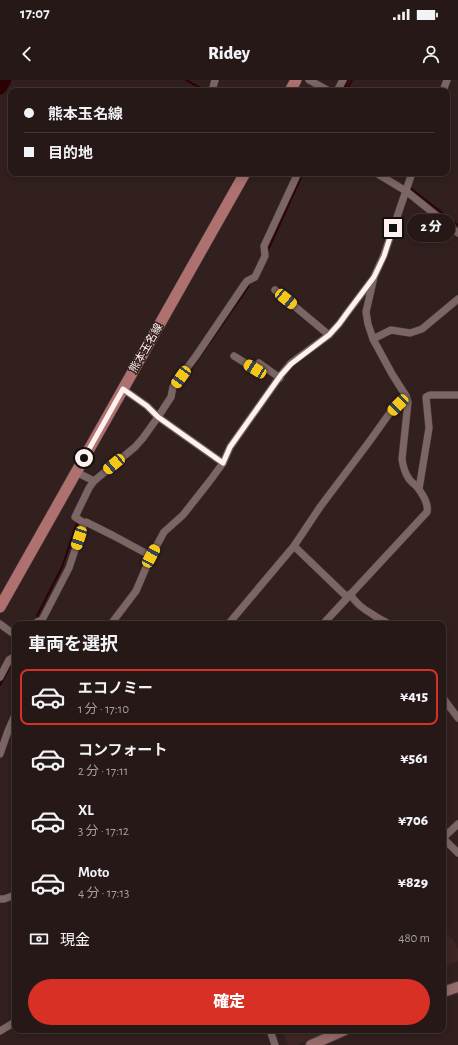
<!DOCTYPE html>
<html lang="ja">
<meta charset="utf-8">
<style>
:root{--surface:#261817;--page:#2e2120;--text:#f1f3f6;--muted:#a4a0a1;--line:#423736;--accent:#d93025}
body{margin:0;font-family:"Alegreya Sans","Noto Sans JP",sans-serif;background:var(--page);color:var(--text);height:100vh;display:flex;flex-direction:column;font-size:15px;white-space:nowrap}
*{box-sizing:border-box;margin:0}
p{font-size:13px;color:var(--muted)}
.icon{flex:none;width:22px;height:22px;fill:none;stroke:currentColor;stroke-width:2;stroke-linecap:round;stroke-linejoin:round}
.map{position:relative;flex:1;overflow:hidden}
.side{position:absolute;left:12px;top:541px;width:434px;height:412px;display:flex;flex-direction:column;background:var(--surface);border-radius:8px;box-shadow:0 2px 10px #0003,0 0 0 1px var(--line)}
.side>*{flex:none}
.banner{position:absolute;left:8px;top:8px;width:442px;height:88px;border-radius:8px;box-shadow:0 2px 10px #0003,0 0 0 1px var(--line);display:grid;align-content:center;height:88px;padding:0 16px;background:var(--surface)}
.end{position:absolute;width:18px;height:18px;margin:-9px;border:5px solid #fef1f0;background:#111;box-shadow:0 0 0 2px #111}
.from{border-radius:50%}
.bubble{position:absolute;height:28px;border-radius:14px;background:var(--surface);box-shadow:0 2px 10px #0003,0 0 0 1px var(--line);font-size:13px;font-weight:800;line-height:28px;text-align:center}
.car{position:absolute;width:12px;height:24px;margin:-12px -6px;border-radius:5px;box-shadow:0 0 3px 1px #0007;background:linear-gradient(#f5c518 24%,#345 0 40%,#f5c518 0 76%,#345 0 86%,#f5c518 0)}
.banner b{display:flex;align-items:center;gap:14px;height:38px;font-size:15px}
.banner b+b{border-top:1px solid var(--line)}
.banner i{width:10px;height:10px;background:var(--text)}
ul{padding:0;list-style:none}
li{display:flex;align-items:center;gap:12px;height:56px;margin:0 8px 6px;padding:0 8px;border:2px solid transparent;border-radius:8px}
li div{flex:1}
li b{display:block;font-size:15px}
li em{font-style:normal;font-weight:800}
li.on{border-color:var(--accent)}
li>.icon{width:36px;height:36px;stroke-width:1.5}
h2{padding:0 16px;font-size:18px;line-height:48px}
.pay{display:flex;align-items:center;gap:10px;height:44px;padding:0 16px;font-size:15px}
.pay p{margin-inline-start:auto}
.cta{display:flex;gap:8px;margin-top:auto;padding:8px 16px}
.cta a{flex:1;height:46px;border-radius:24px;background:var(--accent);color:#fff;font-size:16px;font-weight:800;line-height:46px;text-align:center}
.status{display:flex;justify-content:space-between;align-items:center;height:28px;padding:0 20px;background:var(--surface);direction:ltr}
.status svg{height:11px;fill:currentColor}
header{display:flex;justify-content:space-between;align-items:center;height:52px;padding:0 16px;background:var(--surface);font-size:18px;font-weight:800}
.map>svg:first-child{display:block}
.built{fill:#3f2625}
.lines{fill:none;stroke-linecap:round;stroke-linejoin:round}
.stream{stroke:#2e0205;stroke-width:2}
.river{stroke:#2e0205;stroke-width:13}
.minor-casing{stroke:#4b3c3c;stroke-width:8}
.secondary-casing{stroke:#4b3c3c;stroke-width:12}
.primary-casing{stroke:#4b3c3c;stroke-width:12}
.minor{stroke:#7c6665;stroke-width:7}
.secondary{stroke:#956c6a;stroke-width:10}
.primary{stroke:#ae7170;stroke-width:11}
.route{stroke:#fef1f0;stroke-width:5}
.labels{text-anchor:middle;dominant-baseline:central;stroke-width:3;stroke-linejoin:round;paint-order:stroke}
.street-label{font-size:11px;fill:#fef1f0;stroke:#32201f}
</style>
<div class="status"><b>17:07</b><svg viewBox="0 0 49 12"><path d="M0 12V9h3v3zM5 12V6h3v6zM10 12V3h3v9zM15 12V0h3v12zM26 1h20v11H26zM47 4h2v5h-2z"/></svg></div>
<header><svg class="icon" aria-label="back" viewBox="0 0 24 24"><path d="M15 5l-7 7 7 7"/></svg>Ridey<svg class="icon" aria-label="person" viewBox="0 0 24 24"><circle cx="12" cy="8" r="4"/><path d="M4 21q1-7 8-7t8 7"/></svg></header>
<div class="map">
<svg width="458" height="965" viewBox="0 0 458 965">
<rect width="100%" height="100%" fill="#32201f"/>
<g class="built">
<path d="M443,845L450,858L452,857L458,869V881L443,887Z"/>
<path d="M282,950H334L297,965H288Z"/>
</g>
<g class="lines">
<g class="stream">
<path d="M186,0L206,11"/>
<path d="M343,11L348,0"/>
<path d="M346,11L352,0"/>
<path d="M410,108L458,145"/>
<path d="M268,170L303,93"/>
<path d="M185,298L249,206"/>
<path d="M37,536L62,487L78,440"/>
<path d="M0,605L13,581"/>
</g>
<path class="river" d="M0,8L5,0"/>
<g class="minor-casing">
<g id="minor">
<path d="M309,0L329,11"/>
<path d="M212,11L215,0"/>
<path d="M337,11L343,0"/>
<path d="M443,11L447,0"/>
<path d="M376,93L406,111L458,153"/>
<path d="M275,210L329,255"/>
<path d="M373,259L391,250L410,253L422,249L458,219"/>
<path d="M234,276L255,289L259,283L280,298"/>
<path d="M123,309L147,326L158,337L223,383"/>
<path d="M76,392L94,401"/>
<path d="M419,409L429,348L426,317L430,315H458"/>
<path d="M84,443L86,442L114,456L151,476"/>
<path d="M294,466L347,517"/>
<path d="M350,514C355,522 363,529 372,534C377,538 383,540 389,544"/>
<path d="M0,544L15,555"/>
<path d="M35,544L37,542L42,540L69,488L84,443L75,437L89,408L94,401L135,367L143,358L158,337L171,317L173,307L196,276L244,205L247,201L255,197L265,176L264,166L298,93"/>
<path d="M111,544L136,511L151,476L164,452L183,435L209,402L223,383L230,367L281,295L291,283L329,255L339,244L347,233L372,200"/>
<path d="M230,544V542L294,466L320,427L369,362L389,334L406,316"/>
<path d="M323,544L427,432C429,424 423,415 418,408C416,405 412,403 409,399C405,393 403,386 402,379L408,322L406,316L392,294L373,259L368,244L366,232L374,197L384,175L412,93"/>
<path d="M0,597L9,580L15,576"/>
<path d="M443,618L458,638"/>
<path d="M0,674L8,651L15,635"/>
<path d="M443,758L458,773"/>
<path d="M443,758L458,744"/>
<path d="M0,819H4L15,815"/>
<path d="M270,950L275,965"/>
<path d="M0,951L15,942"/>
</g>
</g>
<g class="secondary-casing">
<g id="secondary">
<path d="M443,912L458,907"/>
<path d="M311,965L345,950"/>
</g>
</g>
<g class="primary-casing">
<g id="primary">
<path d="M290,11L296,0"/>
<path d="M0,527L245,93"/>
</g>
</g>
<use href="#minor" class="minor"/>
<use href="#secondary" class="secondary"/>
<use href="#primary" class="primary"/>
</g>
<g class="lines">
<path class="route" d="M84,378L123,309L147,326L158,337L223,383L230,367L281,295L291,284L329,255L339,244L347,233L374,197L384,176L393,148"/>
</g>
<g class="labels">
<g class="street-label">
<text transform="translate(146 268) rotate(-60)">熊本玉名線</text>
</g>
</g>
</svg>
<i class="end from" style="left:84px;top:378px"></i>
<i class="end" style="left:393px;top:148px"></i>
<div class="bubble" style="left:407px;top:134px;width:48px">2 分</div>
<i class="car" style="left:286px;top:219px;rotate:129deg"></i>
<i class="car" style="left:255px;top:289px;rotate:302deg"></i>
<i class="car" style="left:181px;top:297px;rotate:216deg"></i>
<i class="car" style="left:398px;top:325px;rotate:224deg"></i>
<i class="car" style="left:114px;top:384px;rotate:230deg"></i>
<i class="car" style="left:79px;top:458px;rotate:198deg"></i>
<i class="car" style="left:151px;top:476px;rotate:28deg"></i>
<div class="banner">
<b><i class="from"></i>熊本玉名線</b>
<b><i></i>目的地</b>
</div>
<section class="side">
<h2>車両を選択</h2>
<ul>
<li class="on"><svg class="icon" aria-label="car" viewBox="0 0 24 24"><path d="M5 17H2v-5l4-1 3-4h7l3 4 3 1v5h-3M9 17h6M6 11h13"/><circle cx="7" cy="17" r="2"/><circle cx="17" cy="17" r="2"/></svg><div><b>エコノミー</b><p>1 分 · 17:10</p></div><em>¥415</em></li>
<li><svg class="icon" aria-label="car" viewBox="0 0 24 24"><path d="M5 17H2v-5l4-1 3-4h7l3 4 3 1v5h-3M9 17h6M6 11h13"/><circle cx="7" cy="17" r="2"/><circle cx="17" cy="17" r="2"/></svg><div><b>コンフォート</b><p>2 分 · 17:11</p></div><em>¥561</em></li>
<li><svg class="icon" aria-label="car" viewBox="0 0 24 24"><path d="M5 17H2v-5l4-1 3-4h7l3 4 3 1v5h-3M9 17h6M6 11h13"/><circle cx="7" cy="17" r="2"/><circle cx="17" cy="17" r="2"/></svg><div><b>XL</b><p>3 分 · 17:12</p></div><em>¥706</em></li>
<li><svg class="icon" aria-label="car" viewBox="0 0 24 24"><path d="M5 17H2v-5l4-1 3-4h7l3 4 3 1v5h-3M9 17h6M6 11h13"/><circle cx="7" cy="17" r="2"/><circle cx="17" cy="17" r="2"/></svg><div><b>Moto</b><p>4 分 · 17:13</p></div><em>¥829</em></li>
</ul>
<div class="pay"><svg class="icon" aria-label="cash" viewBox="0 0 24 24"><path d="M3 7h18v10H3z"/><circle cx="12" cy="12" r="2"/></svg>現金<p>480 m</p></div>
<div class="cta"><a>確定</a></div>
</section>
</div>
